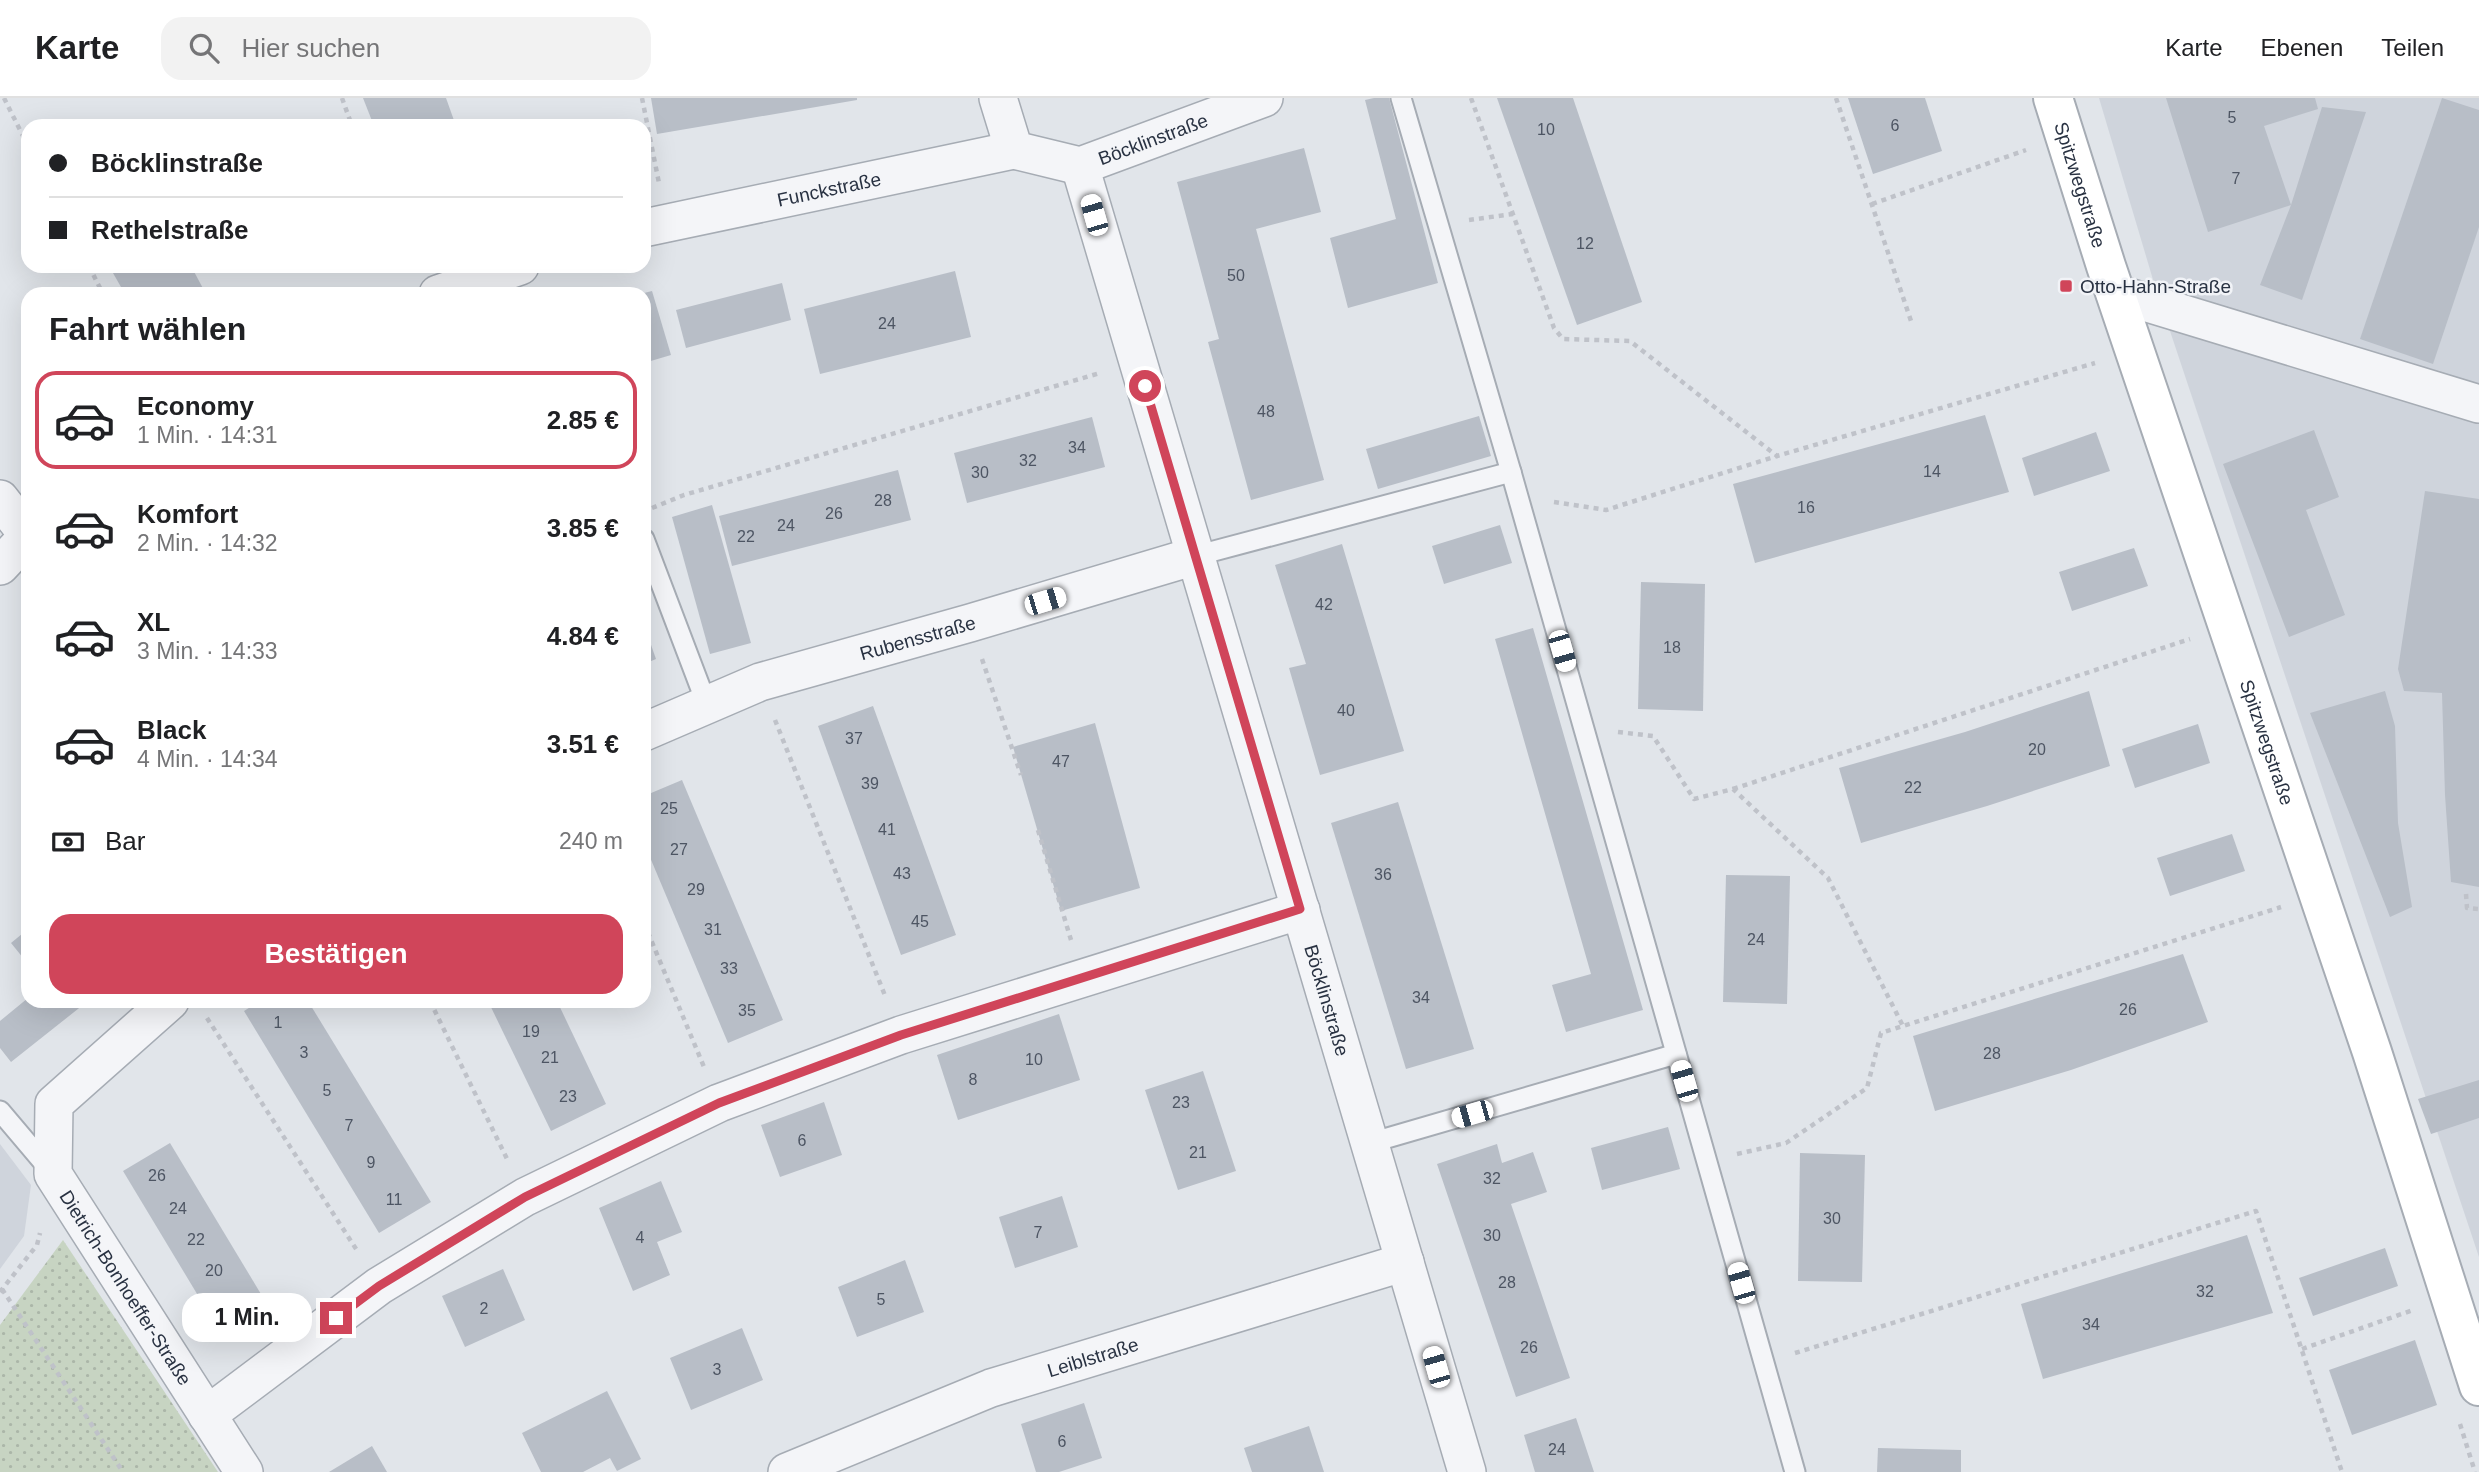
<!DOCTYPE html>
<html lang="de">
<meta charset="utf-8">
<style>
:root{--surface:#fff;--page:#f2f2f2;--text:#202124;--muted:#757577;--line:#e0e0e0;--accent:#d0455a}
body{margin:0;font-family:Helvetica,sans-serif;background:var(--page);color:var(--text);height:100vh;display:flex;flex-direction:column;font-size:26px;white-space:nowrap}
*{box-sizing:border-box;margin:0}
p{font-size:23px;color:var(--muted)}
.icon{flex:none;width:38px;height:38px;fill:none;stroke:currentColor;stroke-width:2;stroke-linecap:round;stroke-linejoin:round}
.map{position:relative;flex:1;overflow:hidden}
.details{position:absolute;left:21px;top:189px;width:630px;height:721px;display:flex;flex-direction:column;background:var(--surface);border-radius:21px;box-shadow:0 7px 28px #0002}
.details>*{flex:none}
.banner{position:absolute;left:21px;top:21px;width:630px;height:154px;border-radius:21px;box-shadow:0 7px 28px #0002;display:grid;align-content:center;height:154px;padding:0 28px;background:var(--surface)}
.end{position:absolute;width:32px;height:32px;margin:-16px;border:9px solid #d0455a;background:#fff;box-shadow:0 0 0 4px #fff}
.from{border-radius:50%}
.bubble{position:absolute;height:49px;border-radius:21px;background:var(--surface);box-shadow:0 7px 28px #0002;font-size:23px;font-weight:700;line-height:49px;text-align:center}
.car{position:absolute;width:21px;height:42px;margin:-21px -10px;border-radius:9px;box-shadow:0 0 5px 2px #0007;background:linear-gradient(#fff 24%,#345 0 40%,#fff 0 76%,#345 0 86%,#fff 0)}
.banner b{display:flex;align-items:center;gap:24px;height:66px;font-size:26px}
.banner b+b{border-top:2px solid var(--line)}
.banner i{width:18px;height:18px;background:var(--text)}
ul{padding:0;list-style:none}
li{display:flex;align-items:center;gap:21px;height:98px;margin:0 14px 10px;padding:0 14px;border:4px solid transparent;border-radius:21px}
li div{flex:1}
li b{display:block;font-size:26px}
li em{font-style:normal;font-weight:700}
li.on{border-color:var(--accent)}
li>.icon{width:63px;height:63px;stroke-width:1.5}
h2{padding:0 28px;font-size:32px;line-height:84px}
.pay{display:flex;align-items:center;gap:18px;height:77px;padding:0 28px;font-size:26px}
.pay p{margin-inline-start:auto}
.action{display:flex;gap:14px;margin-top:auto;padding:14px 28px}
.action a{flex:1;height:80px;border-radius:21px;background:var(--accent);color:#fff;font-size:28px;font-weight:700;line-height:80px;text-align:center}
header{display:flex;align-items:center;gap:42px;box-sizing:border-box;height:98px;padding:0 35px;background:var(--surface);border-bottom:2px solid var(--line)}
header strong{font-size:33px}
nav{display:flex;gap:38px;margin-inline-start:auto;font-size:24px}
.search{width:490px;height:63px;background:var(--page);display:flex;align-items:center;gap:18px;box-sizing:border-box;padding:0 24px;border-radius:21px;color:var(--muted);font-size:26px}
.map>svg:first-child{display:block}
.built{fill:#cfd4dc}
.green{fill:url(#green-dots)}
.building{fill:#b8bec7}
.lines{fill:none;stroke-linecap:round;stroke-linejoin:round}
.lane-casing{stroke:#a6acb4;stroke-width:23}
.street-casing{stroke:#a6acb4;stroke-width:40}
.secondary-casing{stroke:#a6acb4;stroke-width:42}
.path{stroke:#bfc2c9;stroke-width:4.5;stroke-dasharray:5 5;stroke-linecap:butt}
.lane{stroke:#f4f5f8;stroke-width:19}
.street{stroke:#f4f5f8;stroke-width:37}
.secondary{stroke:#fff;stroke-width:38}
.route{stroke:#d0455a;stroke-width:9}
.poi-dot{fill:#d0455a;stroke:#f1f3f7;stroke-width:2.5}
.labels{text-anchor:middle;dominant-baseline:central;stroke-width:5;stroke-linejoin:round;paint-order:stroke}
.number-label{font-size:16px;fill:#4d5563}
.street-label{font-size:19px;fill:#293242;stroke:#f1f3f7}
.poi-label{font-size:19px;fill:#293242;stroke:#f1f3f7;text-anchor:start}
</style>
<header>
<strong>Karte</strong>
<div class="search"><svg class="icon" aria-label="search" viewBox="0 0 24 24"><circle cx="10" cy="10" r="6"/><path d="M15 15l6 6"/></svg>Hier suchen</div>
<nav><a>Karte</a><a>Ebenen</a><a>Teilen</a></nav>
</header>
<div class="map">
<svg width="2479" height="1374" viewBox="0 0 2479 1374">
<defs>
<pattern id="green-dots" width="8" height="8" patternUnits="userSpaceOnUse" patternTransform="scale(1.75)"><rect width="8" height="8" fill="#c7d4c2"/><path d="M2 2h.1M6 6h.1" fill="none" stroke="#abb6a8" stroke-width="1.8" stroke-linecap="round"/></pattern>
</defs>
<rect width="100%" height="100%" fill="#e1e5ea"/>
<g class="built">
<path d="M2099,0H2479V1159L2154,185Z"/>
<path d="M0,1046L31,1087L24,1138L0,1171Z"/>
</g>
<path class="green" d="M63,1142L218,1374H0V1227Z"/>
<g class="building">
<path d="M363,0H446L456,28H374Z"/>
<path d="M651,0H857V2L657,36Z"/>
<path d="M1374,0H1389L1438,185L1348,210L1330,140L1396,121L1365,2Z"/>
<path d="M1497,0H1573L1642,204L1577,227Z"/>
<path d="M1848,0H1925L1942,53L1873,76Z"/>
<path d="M2166,0H2315L2318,11L2264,28L2291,107L2208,134Z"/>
<path d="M2442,0L2479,12V129L2433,266L2360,241Z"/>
<path d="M2322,9L2366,14L2302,202L2260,187L2291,107Z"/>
<path d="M1304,50L1321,114L1256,131L1324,382L1251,402L1208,244L1219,241L1177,84Z"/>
<path d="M109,168H191L206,196H125Z"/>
<path d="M955,173L971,239L820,276L804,211Z"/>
<path d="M782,185L791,222L686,250L676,212Z"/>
<path d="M652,193L671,257L644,265V195Z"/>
<path d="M1985,317L2009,394L1755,465L1733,386Z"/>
<path d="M1479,318L1491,358L1378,391L1366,351Z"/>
<path d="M1092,319L1105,369L967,405L954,355Z"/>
<path d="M2314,332L2339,399L2306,412L2345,517L2289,539L2223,366Z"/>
<path d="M2096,334L2110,373L2034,398L2022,360Z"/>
<path d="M898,372L911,422L732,468L719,418Z"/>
<path d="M2425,393L2479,401V789L2451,784L2445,697L2442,595L2404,593L2398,571Z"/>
<path d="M712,407L751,545L710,556L672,419Z"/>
<path d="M1500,427L1512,465L1444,486L1432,448Z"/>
<path d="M1342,446L1404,653L1320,677L1289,570L1306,566L1275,467Z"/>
<path d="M2134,450L2148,488L2072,513L2059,474Z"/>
<path d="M1641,484L1705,486L1703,613L1638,611Z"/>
<path d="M644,527L656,561L644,566Z"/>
<path d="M1533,530L1643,912L1566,934L1552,887L1591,876L1495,541Z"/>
<path d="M2089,593L2110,668L1987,708L1861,745L1839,670L1965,634Z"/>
<path d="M2385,593L2395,628L2398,725L2412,809L2390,819L2310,615Z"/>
<path d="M873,608L956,837L901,857L818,628Z"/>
<path d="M1095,625L1140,790L1061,813L1013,649Z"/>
<path d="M2198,626L2210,665L2135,690L2122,651Z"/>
<path d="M682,682L783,922L728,945L644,745V698Z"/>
<path d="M1398,704L1474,951L1406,971L1331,725Z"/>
<path d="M2232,736L2245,773L2170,798L2157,760Z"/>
<path d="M1726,777L1790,778L1787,906L1723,904Z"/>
<path d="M28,831V866L11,845Z"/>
<path d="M2183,856L2208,924L2071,972L1935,1013L1913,938Z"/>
<path d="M28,900V903H88L11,964L0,950V923Z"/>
<path d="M260,903H308L431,1104L379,1135L244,913Z"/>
<path d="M488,903H557L606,1006L551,1033Z"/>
<path d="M1059,916L1080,982L958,1022L937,957Z"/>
<path d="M1203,973L1236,1073L1178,1092L1145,992Z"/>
<path d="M2479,982V1020L2431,1036L2418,1001Z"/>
<path d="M824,1004L842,1057L780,1079L761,1027Z"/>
<path d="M1668,1029L1680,1071L1602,1092L1591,1050Z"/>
<path d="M170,1045L270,1211L223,1239L123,1073Z"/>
<path d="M1497,1046L1502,1065L1533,1054L1547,1094L1511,1106L1570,1280L1516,1299L1437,1066Z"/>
<path d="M1800,1055L1865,1057L1862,1184L1798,1183Z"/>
<path d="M661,1083L682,1134L657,1144L670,1177L633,1193L599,1110Z"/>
<path d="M1062,1098L1078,1149L1015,1170L999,1119Z"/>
<path d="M2247,1137L2273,1215L2043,1281L2021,1206Z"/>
<path d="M2385,1150L2398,1188L2313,1218L2299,1180Z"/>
<path d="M905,1162L924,1214L857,1239L838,1189Z"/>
<path d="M503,1171L525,1222L465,1249L442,1198Z"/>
<path d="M742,1230L763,1282L691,1312L670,1260Z"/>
<path d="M2415,1242L2437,1307L2352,1337L2329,1272Z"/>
<path d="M607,1293L641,1361L617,1373L610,1360L583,1374H541L522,1335Z"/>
<path d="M1084,1305L1102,1360L1059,1374H1036L1021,1326Z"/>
<path d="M1576,1320L1594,1374H1535L1524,1337Z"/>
<path d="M1309,1328L1324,1374H1252L1244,1350Z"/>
<path d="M372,1348L387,1374H329Z"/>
<path d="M1878,1350L1961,1352V1374H1877Z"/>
</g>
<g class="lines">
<g class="lane-casing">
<g id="lane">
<path d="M1401,0L1511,374L1795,1374"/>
<path d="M644,441L707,607"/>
<path d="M1195,458L1511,374"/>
<path d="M0,1013L50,1072"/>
<path d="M1370,1045L1676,956"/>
</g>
</g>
<g class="street-casing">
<g id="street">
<path id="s1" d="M998,0L1014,52L1080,68L1264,0"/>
<path id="s2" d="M1080,68L1467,1374"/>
<path id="s3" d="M644,130L1014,52"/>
<path d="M2115,195L2479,306"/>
<path d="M438,196L520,168"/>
<path d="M0,401L28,437"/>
<path d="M0,468L28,438"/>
<path id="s4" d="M644,634L760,584L970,525L1195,458"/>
<path id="s5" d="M170,903L54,1006L53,1076L244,1374"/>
<path d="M207,1317L379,1188L525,1099L719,1005L901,937L1301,812"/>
<path id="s6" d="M787,1374L991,1290L1405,1164"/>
</g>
</g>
<g class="secondary-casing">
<g id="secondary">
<path id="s7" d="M2053,0L2106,168L2372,954L2479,1288"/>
</g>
</g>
<g class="path">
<path d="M4,0L28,48"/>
<path d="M342,0L352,28"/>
<path d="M642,0L659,85"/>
<path d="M1471,0L1554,230L1563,241L1630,243L1777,358L2095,265"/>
<path d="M1836,0L1911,223"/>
<path d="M1872,106L2026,52"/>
<path d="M1469,122L1513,116"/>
<path d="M89,168L103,196"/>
<path d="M1554,404L1606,412L1777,358"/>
<path d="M652,410L684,397L1100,275"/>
<path d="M982,561L1021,677"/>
<path d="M775,622L886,900"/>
<path d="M1618,634L1653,638L1694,701L1733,691L1828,780L1903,928"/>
<path d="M1733,691L2190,541"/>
<path d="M1038,732L1071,842"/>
<path d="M2466,796L2467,810L2479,811"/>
<path d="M644,825L704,969"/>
<path d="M430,903L508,1063"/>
<path d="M207,920L358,1154"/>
<path d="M1737,1056L1786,1045L1867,990L1881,935L2281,809"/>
<path d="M2,1191L123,1374"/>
<path d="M0,1194L37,1147L40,1135"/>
<path d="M2302,1251L2413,1212"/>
<path d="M1795,1255L2256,1113L2342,1374"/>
<path d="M2460,1326L2475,1374"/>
</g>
<use href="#lane" class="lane"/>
<use href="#street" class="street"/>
<use href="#secondary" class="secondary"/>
</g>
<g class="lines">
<path class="route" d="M336,1220L379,1188L525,1099L719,1005L901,937L1300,811L1145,288"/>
</g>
<rect class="poi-dot" x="2059" y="181" width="14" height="14" rx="3.5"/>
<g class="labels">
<g class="number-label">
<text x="2232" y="19">5</text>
<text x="1895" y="27">6</text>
<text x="1546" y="31">10</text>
<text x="2236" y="80">7</text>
<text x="1585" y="145">12</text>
<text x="1236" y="177">50</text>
<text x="887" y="225">24</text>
<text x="1266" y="313">48</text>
<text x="1077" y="349">34</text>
<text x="1028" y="362">32</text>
<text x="1932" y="373">14</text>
<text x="980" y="374">30</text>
<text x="883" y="402">28</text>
<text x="1806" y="409">16</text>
<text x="834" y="415">26</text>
<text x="786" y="427">24</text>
<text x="746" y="438">22</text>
<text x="1324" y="506">42</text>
<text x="1672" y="549">18</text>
<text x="1346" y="612">40</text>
<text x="854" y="640">37</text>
<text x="2037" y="651">20</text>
<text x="1061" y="663">47</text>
<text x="870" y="685">39</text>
<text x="1913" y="689">22</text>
<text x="669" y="710">25</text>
<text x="887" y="731">41</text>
<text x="679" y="751">27</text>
<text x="902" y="775">43</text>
<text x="1383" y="776">36</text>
<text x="696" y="791">29</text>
<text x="920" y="823">45</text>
<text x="713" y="831">31</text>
<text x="1756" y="841">24</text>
<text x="729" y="870">33</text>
<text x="1421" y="899">34</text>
<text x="2128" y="911">26</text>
<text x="747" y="912">35</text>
<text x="278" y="924">1</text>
<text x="531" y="933">19</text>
<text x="304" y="954">3</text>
<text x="1992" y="955">28</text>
<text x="550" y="959">21</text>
<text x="1034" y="961">10</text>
<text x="973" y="981">8</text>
<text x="327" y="992">5</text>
<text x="568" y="998">23</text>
<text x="1181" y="1004">23</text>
<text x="349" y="1027">7</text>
<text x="802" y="1042">6</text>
<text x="1198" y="1054">21</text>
<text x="371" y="1064">9</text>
<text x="157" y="1077">26</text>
<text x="1492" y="1080">32</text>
<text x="394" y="1101">11</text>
<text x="178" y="1110">24</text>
<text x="1832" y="1120">30</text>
<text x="1038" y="1134">7</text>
<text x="1492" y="1137">30</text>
<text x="640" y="1139">4</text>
<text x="196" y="1141">22</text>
<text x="214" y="1172">20</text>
<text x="1507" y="1184">28</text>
<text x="2205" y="1193">32</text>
<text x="881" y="1201">5</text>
<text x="484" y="1210">2</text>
<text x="2091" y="1226">34</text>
<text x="1529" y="1249">26</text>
<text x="717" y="1271">3</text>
<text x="1062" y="1343">6</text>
<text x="1557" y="1351">24</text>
</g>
<g class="street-label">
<text stroke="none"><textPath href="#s1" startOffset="200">Böcklinstraße</textPath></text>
<text stroke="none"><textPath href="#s7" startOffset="91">Spitzwegstraße</textPath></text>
<text stroke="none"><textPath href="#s3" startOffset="189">Funckstraße</textPath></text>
<text stroke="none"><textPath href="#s4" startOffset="290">Rubensstraße</textPath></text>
<text stroke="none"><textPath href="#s7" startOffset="679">Spitzwegstraße</textPath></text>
<text stroke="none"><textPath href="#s2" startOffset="870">Böcklinstraße</textPath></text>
<text stroke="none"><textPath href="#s5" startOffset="360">Dietrich-Bonhoeffer-Straße</textPath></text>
<text stroke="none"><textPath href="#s6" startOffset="327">Leiblstraße</textPath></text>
</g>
<g class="poi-label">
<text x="2080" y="188">Otto-Hahn-Straße</text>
</g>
</g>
</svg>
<i class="end from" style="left:1145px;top:288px"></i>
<i class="end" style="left:336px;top:1220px"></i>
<div class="bubble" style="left:182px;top:1195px;width:130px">1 Min.</div>
<i class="car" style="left:1094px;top:117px;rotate:344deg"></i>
<i class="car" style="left:1045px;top:503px;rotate:73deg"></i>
<i class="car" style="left:1562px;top:553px;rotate:164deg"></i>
<i class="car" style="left:1684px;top:983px;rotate:344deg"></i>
<i class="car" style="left:1472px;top:1016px;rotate:254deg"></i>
<i class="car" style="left:1741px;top:1185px;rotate:344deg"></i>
<i class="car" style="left:1436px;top:1269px;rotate:344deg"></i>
<div class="banner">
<b><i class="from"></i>Böcklinstraße</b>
<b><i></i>Rethelstraße</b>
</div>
<section class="details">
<h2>Fahrt wählen</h2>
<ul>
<li class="on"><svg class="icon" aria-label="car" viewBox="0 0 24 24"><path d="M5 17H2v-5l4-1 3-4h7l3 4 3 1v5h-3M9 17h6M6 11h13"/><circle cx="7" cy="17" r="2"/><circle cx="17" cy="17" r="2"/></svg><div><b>Economy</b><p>1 Min. · 14:31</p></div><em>2.85 €</em></li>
<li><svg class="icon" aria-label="car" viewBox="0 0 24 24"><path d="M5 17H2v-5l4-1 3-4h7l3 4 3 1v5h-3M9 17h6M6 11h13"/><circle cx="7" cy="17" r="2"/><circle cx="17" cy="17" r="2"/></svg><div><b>Komfort</b><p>2 Min. · 14:32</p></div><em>3.85 €</em></li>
<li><svg class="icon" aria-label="car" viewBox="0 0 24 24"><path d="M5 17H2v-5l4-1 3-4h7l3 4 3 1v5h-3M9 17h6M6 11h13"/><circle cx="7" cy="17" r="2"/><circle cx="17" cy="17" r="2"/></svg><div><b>XL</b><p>3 Min. · 14:33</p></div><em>4.84 €</em></li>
<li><svg class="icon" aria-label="car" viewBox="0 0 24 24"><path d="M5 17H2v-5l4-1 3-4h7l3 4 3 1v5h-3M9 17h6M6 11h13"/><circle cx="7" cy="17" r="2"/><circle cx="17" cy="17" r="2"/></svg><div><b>Black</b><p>4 Min. · 14:34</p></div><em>3.51 €</em></li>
</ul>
<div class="pay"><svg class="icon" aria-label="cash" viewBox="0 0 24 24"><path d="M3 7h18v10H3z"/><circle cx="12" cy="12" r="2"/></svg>Bar<p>240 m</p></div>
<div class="action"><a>Bestätigen</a></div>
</section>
</div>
